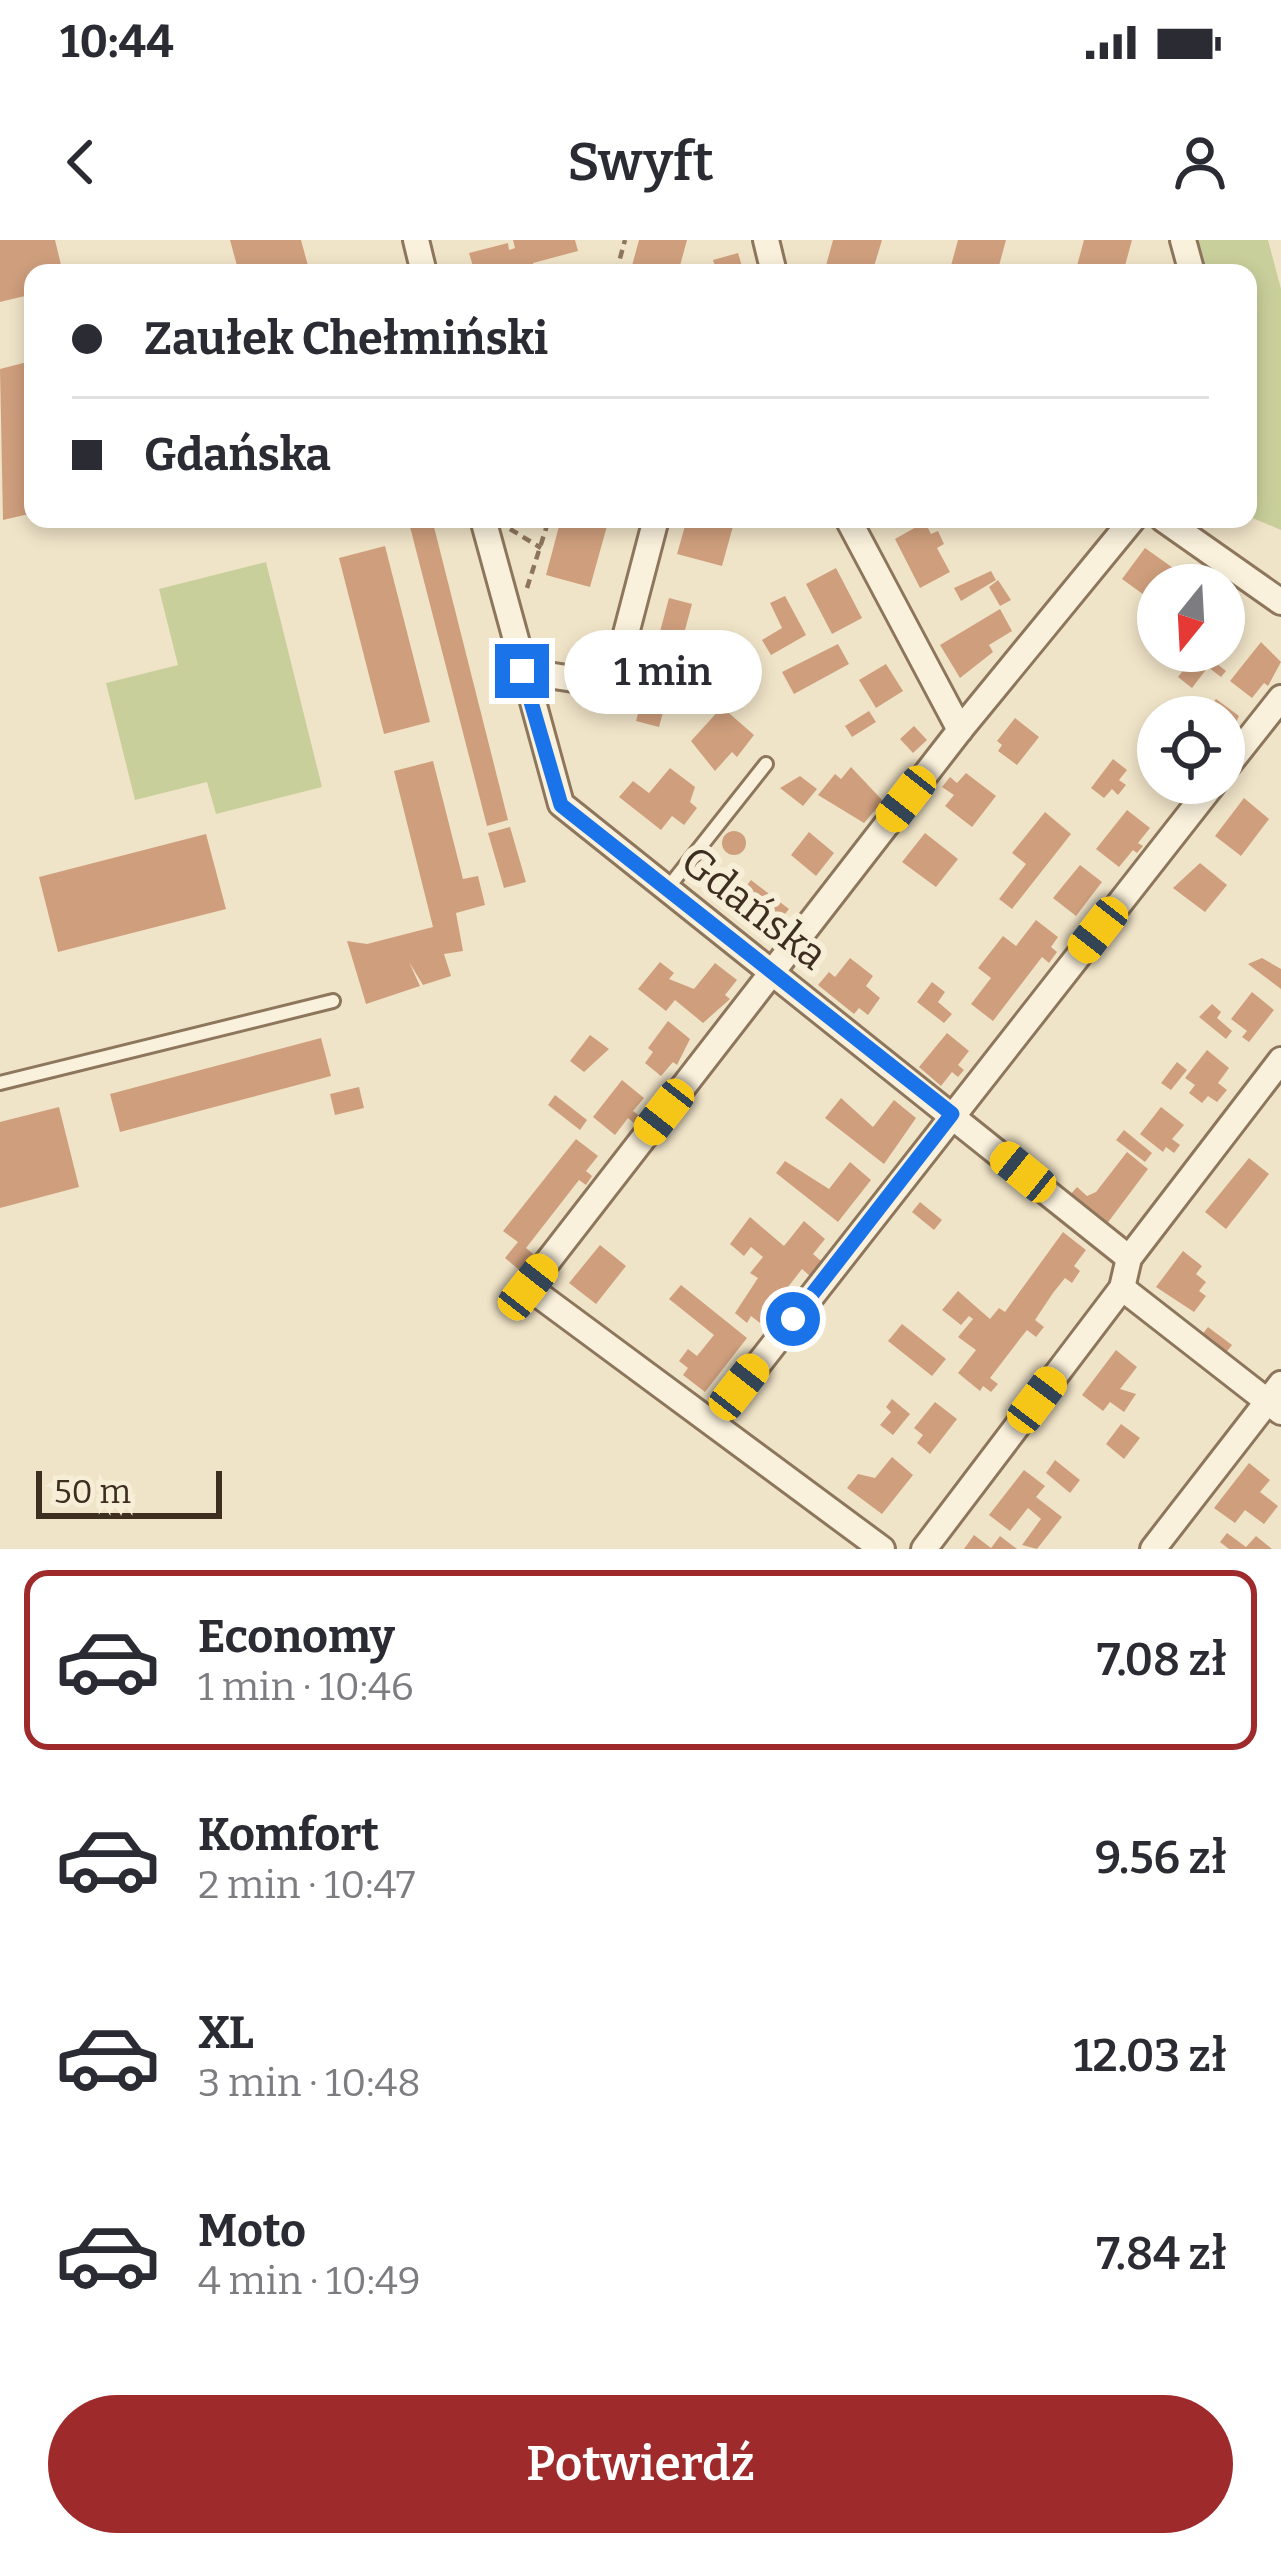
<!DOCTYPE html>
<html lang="pl">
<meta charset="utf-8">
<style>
:root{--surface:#fff;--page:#f2f2f3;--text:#2b2b33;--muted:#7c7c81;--line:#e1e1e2;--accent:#9e2a2b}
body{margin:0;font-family:Bitter,serif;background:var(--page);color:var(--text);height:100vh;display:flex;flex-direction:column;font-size:45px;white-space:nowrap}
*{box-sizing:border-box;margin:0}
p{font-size:39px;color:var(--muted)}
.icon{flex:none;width:66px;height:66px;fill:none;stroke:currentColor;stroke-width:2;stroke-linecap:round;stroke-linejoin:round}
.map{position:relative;height:1309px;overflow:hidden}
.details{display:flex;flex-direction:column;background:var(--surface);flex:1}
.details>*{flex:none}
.banner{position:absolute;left:24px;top:24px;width:1233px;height:264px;border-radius:24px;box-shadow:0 6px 18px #0003;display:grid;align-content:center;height:264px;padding:0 48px;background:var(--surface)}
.needle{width:78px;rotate:198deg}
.tools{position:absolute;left:1137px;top:324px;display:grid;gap:24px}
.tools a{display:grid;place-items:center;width:108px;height:108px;border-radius:50%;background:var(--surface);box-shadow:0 6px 18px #0003;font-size:60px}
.scale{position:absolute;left:36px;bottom:30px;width:186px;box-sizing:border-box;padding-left:12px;border:6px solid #3d2e20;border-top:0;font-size:33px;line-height:42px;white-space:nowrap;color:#3d2e20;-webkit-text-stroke:9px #f7eed8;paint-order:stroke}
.end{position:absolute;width:54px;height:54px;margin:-27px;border:15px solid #1a73e8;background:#fff;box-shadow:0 0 0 6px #fff}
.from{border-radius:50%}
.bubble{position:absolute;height:84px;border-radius:42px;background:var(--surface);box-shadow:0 6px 18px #0003;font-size:39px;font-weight:600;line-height:84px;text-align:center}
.car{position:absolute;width:36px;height:72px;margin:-36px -18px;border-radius:15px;box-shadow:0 0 9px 3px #0007;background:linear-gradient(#f5c518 24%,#345 0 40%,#f5c518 0 76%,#345 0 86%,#f5c518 0)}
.banner b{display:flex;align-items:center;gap:42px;height:114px;font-size:45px}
.banner b+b{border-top:3px solid var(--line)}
.banner i{width:30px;height:30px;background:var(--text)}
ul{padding:21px 0 0;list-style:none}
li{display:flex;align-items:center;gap:36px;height:180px;margin:0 24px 18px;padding:0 24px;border:6px solid transparent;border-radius:24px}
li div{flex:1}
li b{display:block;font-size:45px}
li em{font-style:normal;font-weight:600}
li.selected{border-color:var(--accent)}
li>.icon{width:108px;height:108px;stroke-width:1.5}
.action{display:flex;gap:24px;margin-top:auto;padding:24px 48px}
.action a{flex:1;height:138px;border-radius:72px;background:var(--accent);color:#fff;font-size:48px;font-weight:600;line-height:138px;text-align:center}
.status{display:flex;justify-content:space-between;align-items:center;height:84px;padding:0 60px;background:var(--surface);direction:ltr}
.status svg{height:33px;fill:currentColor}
header{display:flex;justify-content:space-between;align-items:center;height:156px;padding:0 48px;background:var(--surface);font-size:54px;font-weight:600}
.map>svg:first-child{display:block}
.green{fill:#c9cf9b}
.building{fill:#cf9f7d}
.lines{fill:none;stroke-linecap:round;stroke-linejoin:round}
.service-casing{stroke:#8d765c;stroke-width:18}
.minor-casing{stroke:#8d765c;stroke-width:30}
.path{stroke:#8d765c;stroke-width:4.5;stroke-dasharray:9 6;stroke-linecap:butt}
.service{stroke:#faf1dc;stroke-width:12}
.minor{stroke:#faf1dc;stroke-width:24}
.route{stroke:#1a73e8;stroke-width:15}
.labels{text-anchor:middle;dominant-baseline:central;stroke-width:12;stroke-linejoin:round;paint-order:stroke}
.street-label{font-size:42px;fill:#3d2e20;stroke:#f7eed8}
</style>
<div class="status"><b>10:44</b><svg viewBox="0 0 49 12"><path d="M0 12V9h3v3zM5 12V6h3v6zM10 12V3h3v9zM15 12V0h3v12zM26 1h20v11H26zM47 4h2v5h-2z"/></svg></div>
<header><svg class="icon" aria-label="back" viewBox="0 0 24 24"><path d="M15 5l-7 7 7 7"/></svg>Swyft<svg class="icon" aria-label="person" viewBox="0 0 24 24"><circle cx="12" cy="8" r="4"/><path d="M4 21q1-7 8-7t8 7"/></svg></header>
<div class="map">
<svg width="1281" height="1309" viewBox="0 0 1281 1309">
<rect width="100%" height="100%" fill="#f0e4c8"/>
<g class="green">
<path d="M1198,0H1268L1281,49V290L1248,276V33H1207Z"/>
<path d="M266,322L322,547L216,574L207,542L135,560L106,443L178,425L159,349Z"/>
</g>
<g class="building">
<path d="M0,0H55L63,33H33V54L0,62Z"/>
<path d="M230,0H301L310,33H239Z"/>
<path d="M513,0H575L578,11L533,23L536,33H475L469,13L508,3L509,10L515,8Z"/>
<path d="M639,0H687L678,33H630Z"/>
<path d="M833,0H882L872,33H824Z"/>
<path d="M958,0H1006L997,33H949Z"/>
<path d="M1084,0H1132L1123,33H1075Z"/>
<path d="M738,13L744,33H717L713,20Z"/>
<path d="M27,122L33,146V273L3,280L0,129Z"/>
<path d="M408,279H432L508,580L487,586Z"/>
<path d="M561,279H609L590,347L546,335Z"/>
<path d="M687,279H735L722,326L677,314Z"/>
<path d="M925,282L931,294L938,291L944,304L937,308L950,332L920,348L895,299Z"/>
<path d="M385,306L430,482L384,494L339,318Z"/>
<path d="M1145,308L1183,335L1176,345H1158V365L1122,339Z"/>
<path d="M836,328L862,378L832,394L806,344Z"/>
<path d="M991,331L996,340L961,361L954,348Z"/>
<path d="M998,340L1011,360L1000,366L989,347Z"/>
<path d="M785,356L806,395L771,415L762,400L782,388L770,363Z"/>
<path d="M669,358L692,364L659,487L636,481Z"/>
<path d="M1000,369L1012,391L989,405L993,412L960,438L940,405Z"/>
<path d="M1261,402L1281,422L1268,446L1264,443L1252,458L1230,441Z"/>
<path d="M838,404L849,424L794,454L782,432Z"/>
<path d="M1199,411H1221L1213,421L1226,431L1221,437L1208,427L1192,448L1178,437Z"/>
<path d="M886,424L903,451L876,468L859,440Z"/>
<path d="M1216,459L1239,476L1224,507V477H1202Z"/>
<path d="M722,467L754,495L737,517L732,512L715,531L691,501Z"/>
<path d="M869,471L876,482L852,497L845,486Z"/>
<path d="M1015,478L1039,497L1017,525L998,511L1002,505L997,501Z"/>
<path d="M914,486L927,500L913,513L900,499Z"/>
<path d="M1113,519L1127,530L1119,540L1126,545L1118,555L1112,549L1104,558L1091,548Z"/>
<path d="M433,521L463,639L478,636L485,665L456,673L463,711L444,714L451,736L423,745L409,722L420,746L366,764L347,701L367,704L433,687L394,531Z"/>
<path d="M851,527L883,561L864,583L818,555L835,534L841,539Z"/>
<path d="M670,528L695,547L690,562L697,568L684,585L672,576L661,590L619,557L633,541L649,553Z"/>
<path d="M1158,532V543H1186L1173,559L1151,541Z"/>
<path d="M966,533L996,556L972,587L945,566L954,555L942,547L950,537L957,543Z"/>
<path d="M800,536L817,549L803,566L780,548Z"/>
<path d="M1244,558L1269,579L1241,616L1215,596Z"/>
<path d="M1127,570L1150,588L1138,603L1143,606L1137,613L1133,610L1119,627L1096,609Z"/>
<path d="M1045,572L1071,594L1012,669L999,659L1026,624L1012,613Z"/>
<path d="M510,587L526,642L504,648L488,593Z"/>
<circle cx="734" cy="603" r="12"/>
<path d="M809,592L834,613L816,636L791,615Z"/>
<path d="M925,593L958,619L936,647L902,622Z"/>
<path d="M206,594L226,669L58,712L39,637Z"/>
<path d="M1200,623L1227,645L1205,672L1173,648Z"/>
<path d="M1080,625L1102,642L1076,676L1053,658Z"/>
<path d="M751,640L789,669L768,695L752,688L755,684L741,674L745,669L735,660Z"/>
<path d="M1036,680L1058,697L1051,707L1057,712L1049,723L1042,717L993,781L971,764L991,738L978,728L1003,696L1016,706Z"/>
<path d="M850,718L873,736L866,746L880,758L868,775L859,768L854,774L818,745L829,732L835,737Z"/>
<path d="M1262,718L1281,729V749L1248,724Z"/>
<path d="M660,722L674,733L669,739L694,749L715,723L737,740L725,755L730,759L703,783L675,760L666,771L638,749Z"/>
<path d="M932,742L945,752L938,762L952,774L944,783L917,762Z"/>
<path d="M1252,752L1274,770L1249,802L1242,797L1247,791L1231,779Z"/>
<path d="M1212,764L1221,772L1217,778L1232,791L1226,799L1199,777Z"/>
<path d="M668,781L690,799L677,825L673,822L661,836L645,823L653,812L648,808Z"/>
<path d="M947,793L969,811L958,825L964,830L958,837L952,832L941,846L919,827Z"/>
<path d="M590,795L609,809L584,832L570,821Z"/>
<path d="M321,798L331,836L120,892L110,854Z"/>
<path d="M1207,810L1229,828L1218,843L1227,850L1217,862L1208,856L1202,863L1189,853L1195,845L1185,838Z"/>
<path d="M1177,822L1187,830L1171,850L1161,843Z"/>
<path d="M622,840L644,858L633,871L641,877L635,884L628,878L615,895L593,877Z"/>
<path d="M359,847L364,868L335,875L330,854Z"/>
<path d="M555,855L587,880L580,890L548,865Z"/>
<path d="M841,858L873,887L894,860L916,878L884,924L825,878Z"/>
<path d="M59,867L79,947L0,968V882Z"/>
<path d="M1161,867L1184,885L1172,899L1180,905L1174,913L1166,907L1163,912L1140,894Z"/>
<path d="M1124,890L1152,913L1145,922L1116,900Z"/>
<path d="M576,899L598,916L586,931L592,936L586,945L579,940L526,1008L537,1017L524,1034L505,1018L518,1002L503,991Z"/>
<path d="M1127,912L1148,929L1106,985L1069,956L1077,947L1087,956L1096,952Z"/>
<path d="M1249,918L1269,934L1226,989L1205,972Z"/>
<path d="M785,921L829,949L850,922L871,940L838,982L776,933Z"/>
<path d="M920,962L942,980L934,990L912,972Z"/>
<path d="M750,977L784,1006L804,981L825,999L813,1014L821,1021L810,1036L802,1029L760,1083L751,1076L747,1083L735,1073L758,1038L750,1033L763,1017L751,1007L744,1016L730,1004Z"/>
<path d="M1063,992L1086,1010L1074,1026L1080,1031L1072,1043L1065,1038L1053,1053L1035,1080L1044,1087L1036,1097L1027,1090L1023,1095L990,1138L998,1144L991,1152L983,1146L980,1151L958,1133L976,1110L958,1097L973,1079L969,1076L961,1085L942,1070L958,1051L990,1079L999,1068L1005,1072Z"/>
<path d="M600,1005L626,1026L596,1064L569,1043Z"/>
<path d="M1183,1011L1202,1026L1196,1034L1206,1042L1199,1051L1206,1056L1194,1072L1156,1047Z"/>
<path d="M681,1045L747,1098L705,1152L683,1135L688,1128L679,1121L688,1109L697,1116L714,1095L669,1059Z"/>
<path d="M902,1084L946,1119L932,1136L888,1101Z"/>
<path d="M1208,1087L1232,1105L1225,1114L1201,1096Z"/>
<path d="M1116,1110L1137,1127L1120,1149L1136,1154L1124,1172L1110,1162L1103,1171L1082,1155Z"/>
<path d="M892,1159L910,1174L893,1195L880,1185L891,1172L886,1167Z"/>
<path d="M935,1162L957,1179L930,1214L917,1203L923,1195L914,1188Z"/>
<path d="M1121,1184L1140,1198L1124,1219L1106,1204Z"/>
<path d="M892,1217L913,1235L882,1274L847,1248L858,1234L875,1238Z"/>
<path d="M1055,1220L1080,1240L1070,1253L1046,1233Z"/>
<path d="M1249,1223L1270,1240L1260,1252L1278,1266L1264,1284L1245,1270L1235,1283L1214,1268Z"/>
<path d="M1024,1230L1045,1246L1036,1257L1062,1277L1037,1309L1022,1305L1041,1279L1028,1268L1010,1291L989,1275Z"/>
<path d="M1227,1293L1246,1307L1256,1296L1272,1309H1229L1220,1302Z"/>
<path d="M974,1295L991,1308L1000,1296L1017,1309H964Z"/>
</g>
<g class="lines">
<g class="service-casing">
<g id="service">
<path d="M667,649L766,524"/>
<path d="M0,843L333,761"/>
</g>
</g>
<g class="minor-casing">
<g id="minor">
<path d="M416,0L424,33"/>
<path d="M766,0L774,33"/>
<path d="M1183,0L1192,33"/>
<path d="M483,279L561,564L1129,1018"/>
<path d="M848,279L960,490"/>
<path d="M1163,279L1281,362"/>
<path d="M522,431L599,443L616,432L656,279"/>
<path d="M1224,530L1281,458"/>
<path d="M1122,1048L1281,1172"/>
<path d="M713,1182L1214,543"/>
<path d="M882,1309L528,1047L960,490L1133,279"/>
<path d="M924,1309L1122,1048L1129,1018L1281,820"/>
<path d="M1153,1309L1281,1144"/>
</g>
</g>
<g class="path">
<path d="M616,33L625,0"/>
<path d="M510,289L541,308"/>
<path d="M527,348L549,279"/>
</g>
<use href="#service" class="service"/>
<use href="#minor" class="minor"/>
</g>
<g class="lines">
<path class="route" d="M522,431L561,565L952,874L793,1079"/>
</g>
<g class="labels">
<g class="street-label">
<text transform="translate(754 668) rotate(38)">Gdańska</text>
</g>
</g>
</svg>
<div class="tools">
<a><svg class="needle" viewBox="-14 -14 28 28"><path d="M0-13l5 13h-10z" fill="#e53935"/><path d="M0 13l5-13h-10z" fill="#7c7c81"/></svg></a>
<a><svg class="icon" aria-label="locate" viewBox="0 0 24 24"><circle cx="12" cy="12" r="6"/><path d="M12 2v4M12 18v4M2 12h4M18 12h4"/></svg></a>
</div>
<div class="scale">50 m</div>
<i class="end from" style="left:793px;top:1079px"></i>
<i class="end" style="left:522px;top:431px"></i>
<div class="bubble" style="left:564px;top:390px;width:198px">1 min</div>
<i class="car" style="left:906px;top:559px;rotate:218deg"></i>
<i class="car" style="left:1098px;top:690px;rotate:218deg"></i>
<i class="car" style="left:664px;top:872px;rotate:218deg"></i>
<i class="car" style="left:1023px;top:932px;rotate:309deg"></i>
<i class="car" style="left:528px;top:1047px;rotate:38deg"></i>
<i class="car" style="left:739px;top:1147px;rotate:38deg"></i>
<i class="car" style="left:1037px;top:1160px;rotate:37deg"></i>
<div class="banner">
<b><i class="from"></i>Zaułek Chełmiński</b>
<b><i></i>Gdańska</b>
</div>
</div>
<section class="details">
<ul>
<li class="selected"><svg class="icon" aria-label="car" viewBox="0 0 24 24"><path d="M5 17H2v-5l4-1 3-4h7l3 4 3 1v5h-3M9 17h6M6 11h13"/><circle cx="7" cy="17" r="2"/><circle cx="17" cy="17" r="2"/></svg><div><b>Economy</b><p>1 min · 10:46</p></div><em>7.08 zł</em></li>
<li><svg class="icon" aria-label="car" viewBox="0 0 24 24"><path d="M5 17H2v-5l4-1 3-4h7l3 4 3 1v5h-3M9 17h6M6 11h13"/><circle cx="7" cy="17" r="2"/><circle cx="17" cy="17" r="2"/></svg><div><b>Komfort</b><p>2 min · 10:47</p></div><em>9.56 zł</em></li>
<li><svg class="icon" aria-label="car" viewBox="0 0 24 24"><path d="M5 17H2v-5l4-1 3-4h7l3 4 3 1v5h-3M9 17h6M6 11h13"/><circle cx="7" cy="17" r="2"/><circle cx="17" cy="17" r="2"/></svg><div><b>XL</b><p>3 min · 10:48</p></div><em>12.03 zł</em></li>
<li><svg class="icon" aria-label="car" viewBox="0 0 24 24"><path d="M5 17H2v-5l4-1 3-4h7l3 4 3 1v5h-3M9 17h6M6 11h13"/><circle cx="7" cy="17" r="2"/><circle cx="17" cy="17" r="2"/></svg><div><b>Moto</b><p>4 min · 10:49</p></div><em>7.84 zł</em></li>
</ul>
<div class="action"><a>Potwierdź</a></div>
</section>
